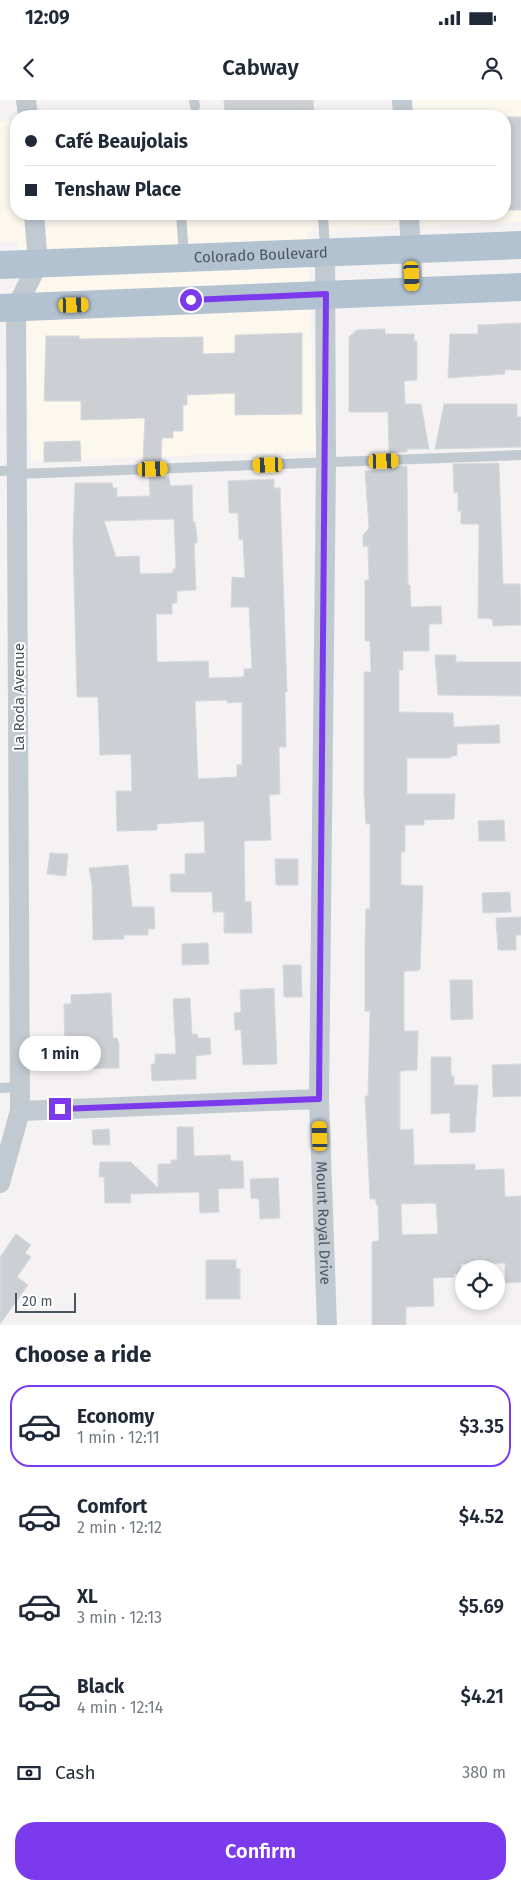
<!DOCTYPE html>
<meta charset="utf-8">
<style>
:root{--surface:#fff;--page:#f2f2f3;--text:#1f2937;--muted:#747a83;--line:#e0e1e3;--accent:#7c3aed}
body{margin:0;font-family:"Fira Sans",sans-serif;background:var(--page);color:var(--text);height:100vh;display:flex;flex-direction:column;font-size:19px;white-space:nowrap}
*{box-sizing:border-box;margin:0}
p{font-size:16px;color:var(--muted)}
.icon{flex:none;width:28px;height:28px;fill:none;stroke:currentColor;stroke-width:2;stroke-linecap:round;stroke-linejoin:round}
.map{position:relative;height:1225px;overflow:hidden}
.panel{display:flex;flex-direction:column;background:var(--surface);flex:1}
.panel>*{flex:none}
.banner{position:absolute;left:10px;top:10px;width:501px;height:110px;border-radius:20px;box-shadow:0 2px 8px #0003;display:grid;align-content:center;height:110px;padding:0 15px;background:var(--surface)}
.controls{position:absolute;left:455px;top:1160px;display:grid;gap:10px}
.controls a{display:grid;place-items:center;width:50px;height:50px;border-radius:50%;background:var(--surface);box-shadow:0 2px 8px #0003;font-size:25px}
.scale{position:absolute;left:15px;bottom:12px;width:61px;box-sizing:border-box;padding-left:5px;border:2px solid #4a5660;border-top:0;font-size:14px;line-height:18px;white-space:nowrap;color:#4a5660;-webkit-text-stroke:4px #fff;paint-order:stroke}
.end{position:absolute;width:22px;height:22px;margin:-11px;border:6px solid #7c3aed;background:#fff;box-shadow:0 0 0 2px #fff}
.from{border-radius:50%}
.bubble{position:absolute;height:35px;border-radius:18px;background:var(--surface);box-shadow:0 2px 8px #0003;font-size:16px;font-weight:600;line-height:35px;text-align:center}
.car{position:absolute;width:15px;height:30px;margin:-15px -8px;border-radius:6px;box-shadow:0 0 4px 1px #0007;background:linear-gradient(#f5c518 24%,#345 0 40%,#f5c518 0 76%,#345 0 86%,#f5c518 0)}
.banner b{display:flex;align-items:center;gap:18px;height:48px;font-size:19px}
.banner b+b{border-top:1px solid var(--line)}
.banner i{width:12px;height:12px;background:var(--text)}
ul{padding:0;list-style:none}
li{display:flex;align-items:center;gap:15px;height:82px;margin:0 10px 8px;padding:0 5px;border:2px solid transparent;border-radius:20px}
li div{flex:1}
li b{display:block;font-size:19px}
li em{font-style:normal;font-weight:600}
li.active{border-color:var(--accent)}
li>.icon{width:45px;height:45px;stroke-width:1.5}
h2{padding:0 15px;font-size:22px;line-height:60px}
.pay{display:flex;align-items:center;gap:12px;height:55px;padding:0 15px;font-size:19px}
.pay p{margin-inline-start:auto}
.action{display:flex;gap:10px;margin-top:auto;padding:10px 15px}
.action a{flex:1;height:58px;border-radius:20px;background:var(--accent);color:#fff;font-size:20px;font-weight:600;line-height:58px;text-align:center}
.status{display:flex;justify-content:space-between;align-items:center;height:35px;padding:0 25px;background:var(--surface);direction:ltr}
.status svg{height:14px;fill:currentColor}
header{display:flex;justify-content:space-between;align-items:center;height:65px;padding:0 15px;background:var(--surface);font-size:22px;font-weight:600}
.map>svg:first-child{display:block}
.commercial{fill:#fdf8ee}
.building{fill:#cccfd4;stroke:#d7d9dd;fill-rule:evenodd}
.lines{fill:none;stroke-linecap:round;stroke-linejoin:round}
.service{stroke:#c1cad1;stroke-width:10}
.minor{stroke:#c1cad1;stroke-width:20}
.primary{stroke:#b3c2d0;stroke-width:28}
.route{stroke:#7c3aed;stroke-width:6}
.labels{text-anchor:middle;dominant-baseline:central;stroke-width:4;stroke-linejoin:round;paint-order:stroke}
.street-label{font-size:15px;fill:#4a5660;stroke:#fff}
</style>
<div class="status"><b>12:09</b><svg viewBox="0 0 49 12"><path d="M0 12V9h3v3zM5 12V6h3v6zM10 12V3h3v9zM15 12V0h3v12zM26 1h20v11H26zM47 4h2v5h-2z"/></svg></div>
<header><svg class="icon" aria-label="back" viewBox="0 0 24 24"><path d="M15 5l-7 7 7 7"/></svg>Cabway<svg class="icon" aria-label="person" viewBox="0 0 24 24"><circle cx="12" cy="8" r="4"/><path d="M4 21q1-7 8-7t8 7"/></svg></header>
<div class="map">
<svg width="521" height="1225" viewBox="0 0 521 1225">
<rect width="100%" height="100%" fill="#f4f2f2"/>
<path class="commercial" d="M412,0H521V122L307,131L316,351L31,361L19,141H0V21H11L16,42V114H505V16H413Z"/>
<g class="building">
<path d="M224,0H313L314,16H225Z"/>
<rect x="505" y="17" width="16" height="93"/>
<path d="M521,223V270H505V274L448,278L450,234H478V225Z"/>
<path d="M385,229V234H414V241H417V280L404,281L405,304H421L429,349H407V352L389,353L388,312H349V237L357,230Z"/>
<path d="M302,233V314L235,315V293L187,295V305H183V331H173V338H162L161,362L143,361L145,318L81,320V301H44L46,236H79V239L203,237V254L235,253V235Z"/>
<path d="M444,304H517V317H521V347L435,349Z"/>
<path d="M80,341L81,361L44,362V342Z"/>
<path d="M499,363L503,484H520L521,525L493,526L492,519L478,518L479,424H461V411H458V392L454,393L453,364Z"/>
<path d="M407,366L408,485H410L411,507L441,506L442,524H429V551H403V570H399V612L453,613L454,627L499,625L500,643L457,644V656H451V658H407V694H455L454,719L424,720V725H405V752H401V785L423,786L420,869L417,871H404V931H418L417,970L400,971V1030L413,1029L414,1065L475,1064V1070L504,1069L505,1097L521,1096V1182L505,1183V1163L461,1164V1174H454V1177L433,1178L434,1206L406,1207V1225H372V1142L378,1141L379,1139L378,1105H376V1099H370L365,996H368L370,911H365V844L366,809H370V724H366L364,692V572H371L370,541H365V480H369L368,446L363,447V435L369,428L365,371L389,370V367ZM436,1103L438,1134L402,1135L401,1104Z"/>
<path d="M149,377H169L170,386L192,385L193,422H195L197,438V443H194L196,490L177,491V503H172V514H156L157,562L208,561L209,578L244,577V569H252L249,507H231L232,477L245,478L243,439L239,440L238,413H229L228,381L274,379V388H280L287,592H285L286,647H279L280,694L269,695L271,740L244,741L245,802L251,801L252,833H224V812H213L212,792H171L170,774H185V754L205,753L204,721L157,724V730L117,731L116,691H132L131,654L100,655L98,597H77L73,440L75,383H112L113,388H117V397L150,396ZM174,419L176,469H173V473L140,474L139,456L116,457L104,421ZM227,600V603L242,602V665H237V677L198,679L195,601Z"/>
<path d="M435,555H456V562H521V596L438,595Z"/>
<path d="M504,720L505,741H479L478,721Z"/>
<path d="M50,753L68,754L66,776L47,774Z"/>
<path d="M275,759H298V785H276Z"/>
<path d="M128,765L132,807H154L155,829H148V835H124V839L93,840L92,784L89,768Z"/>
<path d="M510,792L511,812L483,813L482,793Z"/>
<path d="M521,817V835H516V850H498L496,818Z"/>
<path d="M208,843L209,864L182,865V844Z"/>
<path d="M283,865H301L302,897H284Z"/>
<path d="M450,880H472L473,919L451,920Z"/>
<path d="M274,888L277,964L243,965L241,930H235L234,913L241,912L240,890Z"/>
<path d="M111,893L113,938H117L119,944V968L70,969V963H65L64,904H71V895Z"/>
<path d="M190,898L192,934H197L198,938H210L211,954L196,956V979L152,981L151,964H155V954H176L173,899Z"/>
<path d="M431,957H451V976H454V985H478L475,1032L450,1033V1013L431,1014Z"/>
<path d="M521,964V996L493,997L492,965Z"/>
<path d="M177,1027H193L194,1056L230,1055L231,1061H243L244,1088L218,1089L219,1112L200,1113L199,1092L130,1094L131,1103H105L104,1077H99L100,1062H131L158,1088V1064H171V1060H177Z"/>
<path d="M109,1029L110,1045H93L92,1030Z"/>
<path d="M278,1078L280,1118L260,1119L259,1099L251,1098L250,1079Z"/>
<path d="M16,1134L31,1145L25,1153L31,1157L17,1177L28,1185L0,1224V1157Z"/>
<path d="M206,1160H236V1169H240V1199H206Z"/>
</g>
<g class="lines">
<g class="service">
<path d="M194,0L195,6"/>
<path d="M181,114L184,156"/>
<path d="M323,114L325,151"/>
<path d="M0,371L18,370"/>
<path d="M18,374L521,355"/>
<path d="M0,988L20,987"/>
</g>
<g class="minor">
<path d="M26,0L28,16"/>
<path d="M402,0L403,16"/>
<path d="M409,114L413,190"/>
<path id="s1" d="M325,151L326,363L319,999L327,1225"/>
<path d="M20,1011L319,999"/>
<path d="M0,1083L20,1011L16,208L38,164L34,114"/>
</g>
<g class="primary">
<path id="s2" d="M0,165L521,145"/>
<path d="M0,208L521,187"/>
</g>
</g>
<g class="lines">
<path class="route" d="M60,1009L319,999L326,194L191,200"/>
</g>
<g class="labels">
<g class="street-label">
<text stroke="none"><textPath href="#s2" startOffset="261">Colorado Boulevard</textPath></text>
<text transform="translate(19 597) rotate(-90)">La Roda Avenue</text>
<text stroke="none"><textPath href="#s1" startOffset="972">Mount Royal Drive</textPath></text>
</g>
</g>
</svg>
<div class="controls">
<a><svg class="icon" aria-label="locate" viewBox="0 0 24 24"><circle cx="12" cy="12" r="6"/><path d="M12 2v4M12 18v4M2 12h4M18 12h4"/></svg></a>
</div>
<div class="scale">20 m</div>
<i class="end from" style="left:191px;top:200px"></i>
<i class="end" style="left:60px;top:1009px"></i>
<div class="bubble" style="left:19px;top:936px;width:82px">1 min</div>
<i class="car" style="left:412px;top:176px;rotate:177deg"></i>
<i class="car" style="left:74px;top:205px;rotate:88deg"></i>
<i class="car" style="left:384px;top:361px;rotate:88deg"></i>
<i class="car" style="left:268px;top:365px;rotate:268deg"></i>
<i class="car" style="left:153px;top:369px;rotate:88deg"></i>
<i class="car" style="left:320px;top:1036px;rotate:358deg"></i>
<div class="banner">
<b><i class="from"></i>Café Beaujolais</b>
<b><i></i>Tenshaw Place</b>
</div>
</div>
<section class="panel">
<h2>Choose a ride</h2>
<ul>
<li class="active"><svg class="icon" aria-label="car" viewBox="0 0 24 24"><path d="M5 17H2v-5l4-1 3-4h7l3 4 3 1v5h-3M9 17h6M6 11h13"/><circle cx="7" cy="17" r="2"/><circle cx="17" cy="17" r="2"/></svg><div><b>Economy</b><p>1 min · 12:11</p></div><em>$3.35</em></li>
<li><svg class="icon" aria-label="car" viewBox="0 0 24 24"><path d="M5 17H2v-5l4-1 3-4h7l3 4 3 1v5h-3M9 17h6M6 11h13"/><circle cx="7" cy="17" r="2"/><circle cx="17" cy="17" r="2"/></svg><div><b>Comfort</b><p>2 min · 12:12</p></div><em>$4.52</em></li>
<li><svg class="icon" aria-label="car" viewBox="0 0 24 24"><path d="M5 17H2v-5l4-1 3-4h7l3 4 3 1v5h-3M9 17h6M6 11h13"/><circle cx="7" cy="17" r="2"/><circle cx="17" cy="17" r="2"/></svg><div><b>XL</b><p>3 min · 12:13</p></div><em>$5.69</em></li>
<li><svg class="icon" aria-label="car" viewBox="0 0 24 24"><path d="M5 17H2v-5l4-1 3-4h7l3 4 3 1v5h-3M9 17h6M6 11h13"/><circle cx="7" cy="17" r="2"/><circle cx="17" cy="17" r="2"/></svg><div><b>Black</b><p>4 min · 12:14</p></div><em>$4.21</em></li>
</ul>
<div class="pay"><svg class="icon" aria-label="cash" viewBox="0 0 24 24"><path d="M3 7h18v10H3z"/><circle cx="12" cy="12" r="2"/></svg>Cash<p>380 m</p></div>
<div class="action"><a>Confirm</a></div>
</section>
